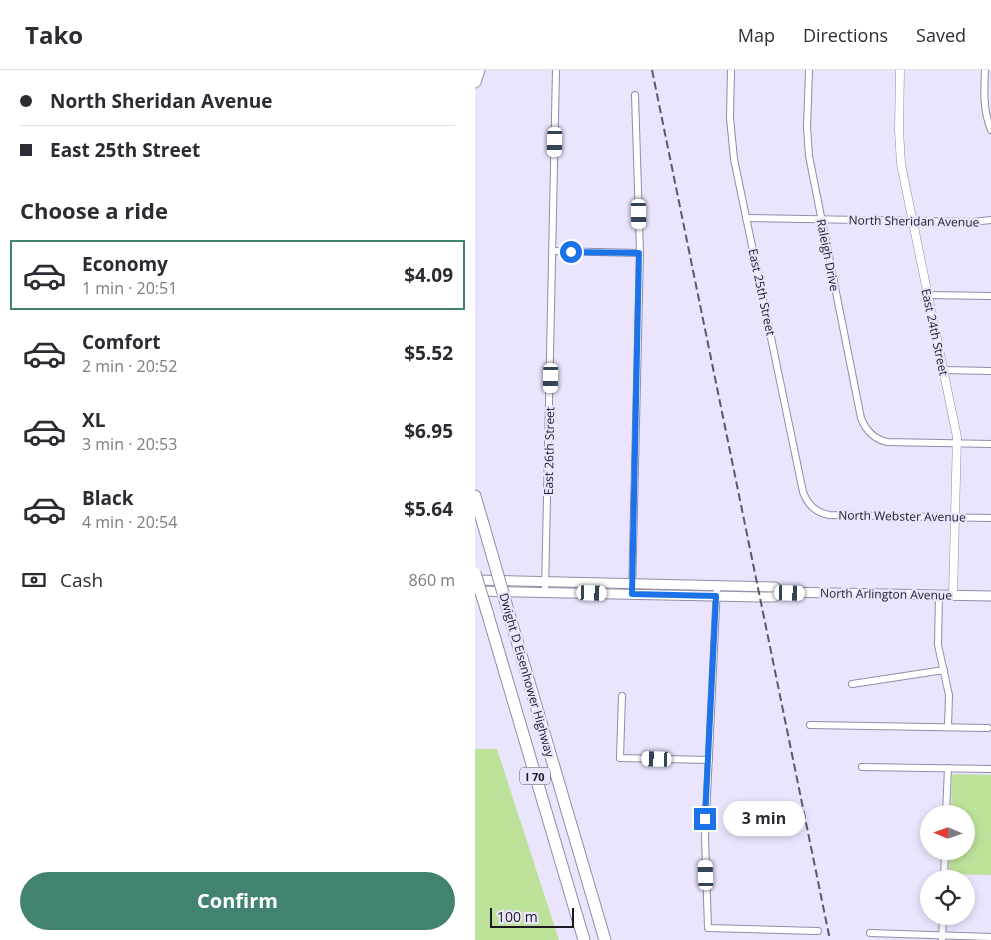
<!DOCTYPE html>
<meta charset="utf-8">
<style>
:root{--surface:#fff;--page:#f2f2f3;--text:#2b2b33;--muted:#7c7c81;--line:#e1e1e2;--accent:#418271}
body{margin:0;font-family:"Open Sans",sans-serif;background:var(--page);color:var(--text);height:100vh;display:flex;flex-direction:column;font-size:19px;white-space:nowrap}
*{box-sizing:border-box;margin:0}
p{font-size:16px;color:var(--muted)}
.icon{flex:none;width:28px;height:28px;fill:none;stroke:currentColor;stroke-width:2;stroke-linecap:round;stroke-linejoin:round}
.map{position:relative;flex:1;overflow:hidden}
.details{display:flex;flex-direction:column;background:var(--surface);width:475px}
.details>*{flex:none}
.hud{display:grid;align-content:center;height:110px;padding:0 20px;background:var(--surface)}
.needle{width:32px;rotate:272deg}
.buttons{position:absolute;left:445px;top:735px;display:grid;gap:10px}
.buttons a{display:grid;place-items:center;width:55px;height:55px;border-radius:50%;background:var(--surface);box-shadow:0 2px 8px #0003;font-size:25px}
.scale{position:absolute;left:15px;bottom:12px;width:84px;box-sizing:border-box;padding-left:5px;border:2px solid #1d1a25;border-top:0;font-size:14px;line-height:18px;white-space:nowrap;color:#1d1a25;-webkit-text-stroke:4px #eae4fd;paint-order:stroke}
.end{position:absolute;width:22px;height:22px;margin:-11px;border:6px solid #1a73e8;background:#fff;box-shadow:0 0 0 2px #fff}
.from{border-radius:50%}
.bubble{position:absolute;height:35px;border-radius:18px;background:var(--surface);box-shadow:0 2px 8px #0003;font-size:16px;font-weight:700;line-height:35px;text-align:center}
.car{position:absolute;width:15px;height:30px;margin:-15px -8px;border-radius:6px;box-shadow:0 0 4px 1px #0007;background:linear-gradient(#fff 24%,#345 0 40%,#fff 0 76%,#345 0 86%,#fff 0)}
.hud b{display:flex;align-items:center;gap:18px;height:48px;font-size:19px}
.hud b+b{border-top:1px solid var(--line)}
.hud i{width:12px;height:12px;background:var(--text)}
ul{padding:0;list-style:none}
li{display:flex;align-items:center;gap:15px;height:70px;margin:0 10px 8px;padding:0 10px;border:2px solid transparent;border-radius:0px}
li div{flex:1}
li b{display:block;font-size:19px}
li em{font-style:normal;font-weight:700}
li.active{border-color:var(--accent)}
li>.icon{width:45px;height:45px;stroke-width:1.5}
h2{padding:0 20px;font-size:22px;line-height:60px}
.pay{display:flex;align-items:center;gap:12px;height:55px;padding:0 20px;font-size:19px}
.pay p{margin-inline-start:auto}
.cta{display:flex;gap:10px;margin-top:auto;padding:10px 20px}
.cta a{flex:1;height:58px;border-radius:30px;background:var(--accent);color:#fff;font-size:20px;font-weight:700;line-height:58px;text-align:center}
header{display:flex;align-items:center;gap:30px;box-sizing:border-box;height:70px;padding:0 25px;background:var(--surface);border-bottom:1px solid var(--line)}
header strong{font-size:24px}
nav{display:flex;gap:28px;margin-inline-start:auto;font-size:18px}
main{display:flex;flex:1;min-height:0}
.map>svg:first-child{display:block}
.green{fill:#bce29a}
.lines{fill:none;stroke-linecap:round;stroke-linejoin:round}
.minor-casing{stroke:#938ca8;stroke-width:8}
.tertiary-casing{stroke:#938ca8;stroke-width:9}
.secondary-casing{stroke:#938ca8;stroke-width:11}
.motorway-casing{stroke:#938ca8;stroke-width:13}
.minor{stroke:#fff;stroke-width:6}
.tertiary{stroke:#fff;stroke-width:8}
.secondary{stroke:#fff;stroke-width:9}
.motorway{stroke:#fff;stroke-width:11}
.rail{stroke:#5c5868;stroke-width:2;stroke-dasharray:8 4;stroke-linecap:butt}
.motorway-bridge-casing{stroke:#938ca8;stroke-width:13;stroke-linecap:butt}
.motorway-bridge{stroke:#fff;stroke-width:11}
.route{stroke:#1a73e8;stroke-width:6}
.labels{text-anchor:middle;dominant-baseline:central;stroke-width:4.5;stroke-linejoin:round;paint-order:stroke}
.shield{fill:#eae4fd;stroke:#5a5766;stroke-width:1}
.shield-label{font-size:11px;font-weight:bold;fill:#1d1a25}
.street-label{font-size:12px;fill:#1d1a25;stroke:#eae4fd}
</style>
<header>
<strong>Tako</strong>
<nav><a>Map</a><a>Directions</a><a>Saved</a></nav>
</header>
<main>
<section class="details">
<div class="hud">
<b><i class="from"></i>North Sheridan Avenue</b>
<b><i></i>East 25th Street</b>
</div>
<h2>Choose a ride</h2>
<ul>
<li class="active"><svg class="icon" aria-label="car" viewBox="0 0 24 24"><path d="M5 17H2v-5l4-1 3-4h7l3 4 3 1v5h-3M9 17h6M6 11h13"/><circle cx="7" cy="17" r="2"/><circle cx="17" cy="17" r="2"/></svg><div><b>Economy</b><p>1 min · 20:51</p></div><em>$4.09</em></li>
<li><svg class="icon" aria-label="car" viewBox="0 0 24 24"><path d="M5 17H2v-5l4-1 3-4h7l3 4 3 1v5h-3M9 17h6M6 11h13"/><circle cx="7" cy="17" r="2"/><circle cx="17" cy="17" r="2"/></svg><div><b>Comfort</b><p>2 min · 20:52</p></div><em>$5.52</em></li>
<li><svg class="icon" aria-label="car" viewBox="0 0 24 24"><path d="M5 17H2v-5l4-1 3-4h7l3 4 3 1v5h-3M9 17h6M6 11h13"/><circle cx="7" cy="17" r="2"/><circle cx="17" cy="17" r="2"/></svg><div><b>XL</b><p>3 min · 20:53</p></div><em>$6.95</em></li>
<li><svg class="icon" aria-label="car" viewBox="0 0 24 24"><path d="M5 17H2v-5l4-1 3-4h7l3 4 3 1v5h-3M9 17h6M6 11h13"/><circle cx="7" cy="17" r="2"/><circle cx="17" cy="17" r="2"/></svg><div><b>Black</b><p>4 min · 20:54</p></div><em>$5.64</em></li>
</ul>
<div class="pay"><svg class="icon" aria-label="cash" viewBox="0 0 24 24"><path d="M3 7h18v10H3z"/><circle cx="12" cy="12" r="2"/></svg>Cash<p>860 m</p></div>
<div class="cta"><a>Confirm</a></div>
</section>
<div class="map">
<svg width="516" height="870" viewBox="0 0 516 870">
<rect width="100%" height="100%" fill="#eae4fd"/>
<g class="green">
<path d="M0,679H22L84,870H0Z"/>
<path d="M481,704L516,705V805L474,804L475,781H491V744H476L477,705Z"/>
</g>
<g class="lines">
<g class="minor-casing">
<g id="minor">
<path d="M256,0L255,48L259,89L328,422C333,435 340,442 354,445L516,448"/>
<path d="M334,0L332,57L334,86L386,348C391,361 399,369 412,372L516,374"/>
<path d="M510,0C509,21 508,41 516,60"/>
<path d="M271,148L498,152L516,150"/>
<path d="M78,181L165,183"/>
<path d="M452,225L516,226"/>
<path d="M468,300L516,301"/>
<path d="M242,516L230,768L233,858L343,861"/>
<path d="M70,522L81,0"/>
<path d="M157,524L165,183L160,25"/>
<path d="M464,525L463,575L474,625L473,657"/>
<path d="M377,614L469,600"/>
<path d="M147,626L145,688L234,690"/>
<path d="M335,655L513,658"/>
<path d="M387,697L516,699"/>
<path d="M471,744L473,698"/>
<path d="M469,809L470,781"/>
<path d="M395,863L516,867"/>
<path d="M467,869L468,846"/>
</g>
</g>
<g class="tertiary-casing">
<path id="tertiary" d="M425,0L424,60L426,94L482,367L478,526"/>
</g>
<g class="secondary-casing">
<g id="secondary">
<path d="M0,510L300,517L306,522"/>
<path d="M1,521L285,527H299L306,522L516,526"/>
</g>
</g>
<g class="motorway-casing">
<g id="motorway">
<path d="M0,12L4,0"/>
<path d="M0,426L18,488"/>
<path d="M12,542L109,870"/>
<path d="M34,544L130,870"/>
</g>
</g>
<use href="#minor" class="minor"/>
<use href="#tertiary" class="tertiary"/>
<use href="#secondary" class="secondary"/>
<use href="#motorway" class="motorway"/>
<path class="rail" d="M177,0L355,870"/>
<g class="motorway-bridge-casing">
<g id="motorway-bridge">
<path d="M18,488L34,544"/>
<path d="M0,503L12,542"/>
</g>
</g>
<use href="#motorway-bridge" class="motorway-bridge"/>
</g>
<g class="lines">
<path class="route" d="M96,182L164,183L157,524L241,526L230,749"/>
</g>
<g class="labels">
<rect class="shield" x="45" y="697.5" width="30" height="17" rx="4"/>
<g class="shield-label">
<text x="60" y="706">I 70</text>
</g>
<g class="street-label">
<text transform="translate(439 151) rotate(1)">North Sheridan Avenue</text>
<text transform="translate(353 185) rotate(79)">Raleigh Drive</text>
<text transform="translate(287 222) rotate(78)">East 25th Street</text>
<text transform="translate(460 262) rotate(78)">East 24th Street</text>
<text transform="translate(74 381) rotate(-89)">East 26th Street</text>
<text transform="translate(427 446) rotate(1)">North Webster Avenue</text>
<text transform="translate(411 524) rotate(1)">North Arlington Avenue</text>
<text transform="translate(52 605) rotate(74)">Dwight D Eisenhower Highway</text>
</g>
</g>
</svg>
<div class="buttons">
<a><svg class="needle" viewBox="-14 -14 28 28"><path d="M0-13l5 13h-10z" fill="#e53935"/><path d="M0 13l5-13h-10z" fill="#7c7c81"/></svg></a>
<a><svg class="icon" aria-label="locate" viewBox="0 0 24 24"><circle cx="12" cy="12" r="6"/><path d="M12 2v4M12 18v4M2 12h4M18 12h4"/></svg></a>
</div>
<div class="scale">100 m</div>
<i class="end from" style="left:96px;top:182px"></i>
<i class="end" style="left:230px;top:749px"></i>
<div class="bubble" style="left:248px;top:731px;width:82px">3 min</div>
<i class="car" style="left:80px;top:72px;rotate:181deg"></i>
<i class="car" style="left:164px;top:144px;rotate:179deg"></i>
<i class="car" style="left:76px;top:308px;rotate:181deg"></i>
<i class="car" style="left:117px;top:523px;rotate:92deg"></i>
<i class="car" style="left:315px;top:523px;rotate:91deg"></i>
<i class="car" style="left:182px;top:689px;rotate:272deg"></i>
<i class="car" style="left:231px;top:805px;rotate:358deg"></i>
</div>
</main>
